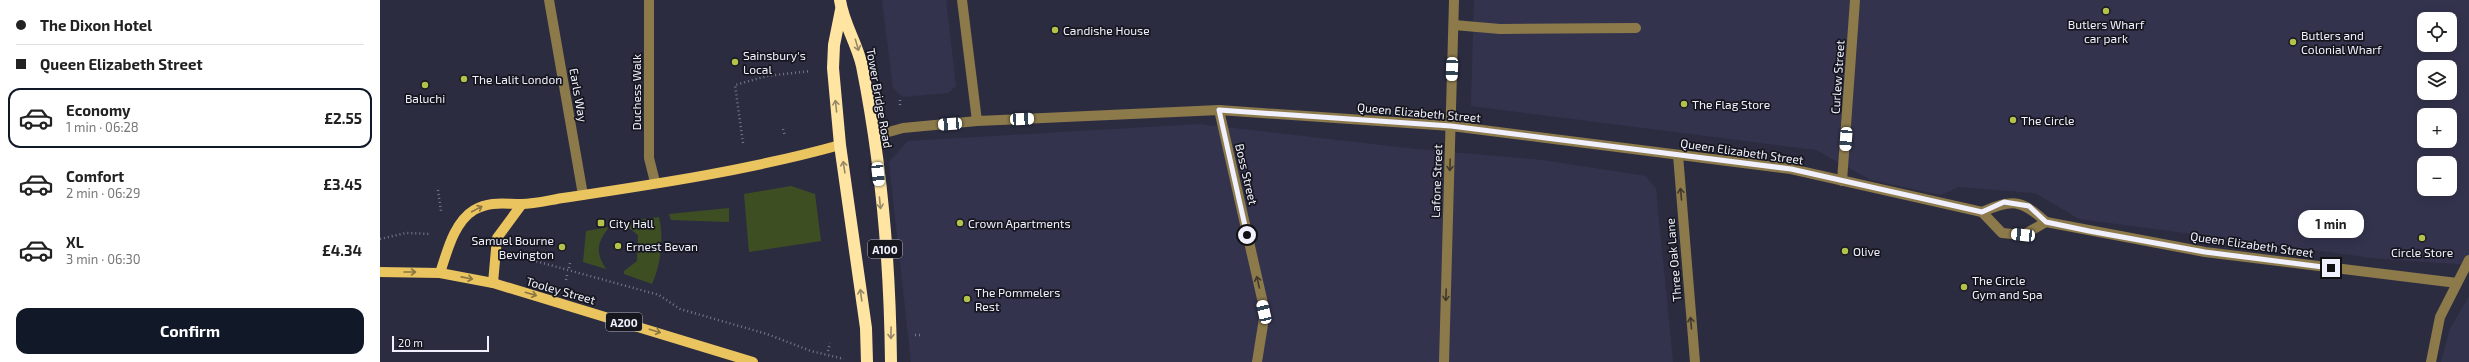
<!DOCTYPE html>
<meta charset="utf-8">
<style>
:root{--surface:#fff;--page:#f6f6f6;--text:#222;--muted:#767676;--line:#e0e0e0;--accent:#111827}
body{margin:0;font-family:"Exo 2",sans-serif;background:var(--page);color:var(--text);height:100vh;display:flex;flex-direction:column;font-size:15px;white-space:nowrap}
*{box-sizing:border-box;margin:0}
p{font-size:13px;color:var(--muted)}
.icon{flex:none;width:22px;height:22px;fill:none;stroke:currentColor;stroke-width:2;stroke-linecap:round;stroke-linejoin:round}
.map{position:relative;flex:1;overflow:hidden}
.sheet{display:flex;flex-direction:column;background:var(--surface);width:380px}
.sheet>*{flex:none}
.guide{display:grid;align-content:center;height:88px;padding:0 16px;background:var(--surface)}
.controls{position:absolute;left:2037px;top:12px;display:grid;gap:8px}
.controls a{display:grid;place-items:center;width:40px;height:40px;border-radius:8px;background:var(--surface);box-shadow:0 2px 10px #0003;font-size:20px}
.scale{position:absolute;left:12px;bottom:10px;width:97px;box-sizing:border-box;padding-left:4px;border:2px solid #f0f0fe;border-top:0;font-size:11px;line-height:14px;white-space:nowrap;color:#f0f0fe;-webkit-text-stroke:3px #16161f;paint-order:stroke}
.end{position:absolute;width:18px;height:18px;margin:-9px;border:5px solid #f0f0fe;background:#111;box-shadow:0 0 0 2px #111}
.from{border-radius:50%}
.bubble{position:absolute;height:28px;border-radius:12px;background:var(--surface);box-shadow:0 2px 10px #0003;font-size:13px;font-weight:700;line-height:28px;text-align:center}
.car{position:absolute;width:12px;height:24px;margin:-12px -6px;border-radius:5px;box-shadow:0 0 3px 1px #0007;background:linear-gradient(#fff 24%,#345 0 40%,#fff 0 76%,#345 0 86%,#fff 0)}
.guide b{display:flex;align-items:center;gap:14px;height:38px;font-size:15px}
.guide b+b{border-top:1px solid var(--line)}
.guide i{width:10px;height:10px;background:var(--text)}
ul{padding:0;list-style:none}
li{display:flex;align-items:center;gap:12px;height:60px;margin:0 8px 6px;padding:0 8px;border:2px solid transparent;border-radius:12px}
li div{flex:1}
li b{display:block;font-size:15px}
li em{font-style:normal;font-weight:700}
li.active{border-color:var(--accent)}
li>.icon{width:36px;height:36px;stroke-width:1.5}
.button{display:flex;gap:8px;margin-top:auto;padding:8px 16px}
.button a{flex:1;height:46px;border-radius:12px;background:var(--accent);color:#fff;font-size:16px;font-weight:700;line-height:46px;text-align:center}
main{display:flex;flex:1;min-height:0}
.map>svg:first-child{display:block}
.built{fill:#34334e;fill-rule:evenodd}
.grass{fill:#3d4f22}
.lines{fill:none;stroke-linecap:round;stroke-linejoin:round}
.path{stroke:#78788a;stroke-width:2.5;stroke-dasharray:1 3;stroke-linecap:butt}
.minor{stroke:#8c7a4b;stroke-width:10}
.major{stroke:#eac45e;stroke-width:10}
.highway{stroke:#ffe5a1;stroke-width:12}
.oneway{stroke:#968866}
.oneway2{stroke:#3f392e}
.oneway3{stroke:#8b7642}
.route{stroke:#f0f0fe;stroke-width:5}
.poi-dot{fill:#b3c24b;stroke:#16161f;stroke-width:1.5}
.labels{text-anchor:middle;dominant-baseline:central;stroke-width:3.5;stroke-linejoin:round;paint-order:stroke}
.shield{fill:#16161f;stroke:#afafbb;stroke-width:1}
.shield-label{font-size:11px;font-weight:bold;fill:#f0f0fe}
.poi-label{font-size:12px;fill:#f0f0fe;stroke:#16161f;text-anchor:start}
.street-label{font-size:12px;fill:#f0f0fe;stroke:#16161f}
</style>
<main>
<section class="sheet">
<div class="guide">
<b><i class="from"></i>The Dixon Hotel</b>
<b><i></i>Queen Elizabeth Street</b>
</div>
<ul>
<li class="active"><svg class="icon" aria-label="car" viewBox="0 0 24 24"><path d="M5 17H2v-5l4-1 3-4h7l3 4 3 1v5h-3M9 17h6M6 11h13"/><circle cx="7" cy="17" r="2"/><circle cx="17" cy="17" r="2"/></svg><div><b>Economy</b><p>1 min · 06:28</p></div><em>£2.55</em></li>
<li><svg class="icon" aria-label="car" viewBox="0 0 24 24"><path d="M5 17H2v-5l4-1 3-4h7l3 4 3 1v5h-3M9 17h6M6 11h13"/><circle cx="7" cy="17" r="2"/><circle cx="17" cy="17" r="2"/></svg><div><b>Comfort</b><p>2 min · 06:29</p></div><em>£3.45</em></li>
<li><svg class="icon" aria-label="car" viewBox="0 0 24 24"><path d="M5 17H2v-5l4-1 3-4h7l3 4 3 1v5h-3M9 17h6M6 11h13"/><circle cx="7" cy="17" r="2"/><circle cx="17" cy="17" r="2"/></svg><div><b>XL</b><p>3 min · 06:30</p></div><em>£4.34</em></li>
</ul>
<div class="button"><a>Confirm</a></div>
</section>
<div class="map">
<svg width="2089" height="362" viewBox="0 0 2089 362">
<rect width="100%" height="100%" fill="#2c2c41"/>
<g class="built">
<path d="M502,0H566L576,86L568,93L523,97L513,88Z"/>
<path d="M1094,0H2089V265L1993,258L1699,219L1655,193L1579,187L1561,195L1491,180L1436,150L1091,106ZM2044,19H2070V45H2044ZM2044,67H2070V93H2044ZM2044,115H2070V141H2044ZM2044,163H2070V189H2044Z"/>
<path d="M819,124L1036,149L1162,160L1266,176L1276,189L1293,362H531L509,162L528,141Z"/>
<path d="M2089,296V362H2061L2070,329Z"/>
</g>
<g class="grass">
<path d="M411,186L435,194L441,241L369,252L364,194Z"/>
<path d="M349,208V222L291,220L289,214Z"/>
<path d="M279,217C284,238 281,264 272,284L244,274V271L257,261L258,235L249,228L250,221Z"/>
<path d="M229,227C217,243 215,252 226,269L203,262L206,231Z"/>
</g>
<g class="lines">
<g class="path">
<path d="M520,100V106"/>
<path d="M403,129L405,136"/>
<path d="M363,143L355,85L387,76L431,71"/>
<path d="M58,190L61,211"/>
<path d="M0,239L26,233L51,234"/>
<path d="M137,256L279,295L300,309L387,334L431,351L464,359"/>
<path d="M189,268L190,263"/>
<path d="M186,280L187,275"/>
<path d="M535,335H540"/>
<path d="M448,351L450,343"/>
</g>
<g class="minor">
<path d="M169,0L203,195"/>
<path d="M269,0V158L275,182"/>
<path d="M582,0L597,121"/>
<path d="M1074,25L1120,29L1256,28"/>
<path d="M839,110L885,312L877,362"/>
<path d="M494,136L523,128L597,121L839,110L1071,126L1411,169L1602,212L1622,233L1643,235L1666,222"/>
<path d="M1298,155L1315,362"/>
<path d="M1462,181L1475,0"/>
<path d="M1602,212C1632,199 1641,199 1666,222L1825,252L2077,283"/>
<path d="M1064,362L1074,0"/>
<path d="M2051,362L2060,317L2089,260"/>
</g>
<g class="major">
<path d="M0,272L60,273L113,283L373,362"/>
<path d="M60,273C67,252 74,222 94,210C110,201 124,204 141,204C155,204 170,200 183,198C276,184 370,170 460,145"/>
<path d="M113,283L117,238L142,204"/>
</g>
<g class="highway">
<path d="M460,0C463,23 477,43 482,66C501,161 510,265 511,362"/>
<path d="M461,10L454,45L453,68L460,145L486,328L487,362"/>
</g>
</g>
<defs><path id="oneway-shaft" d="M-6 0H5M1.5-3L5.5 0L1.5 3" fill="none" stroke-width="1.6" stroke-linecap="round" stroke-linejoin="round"/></defs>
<g class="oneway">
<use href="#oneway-shaft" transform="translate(477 45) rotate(74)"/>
<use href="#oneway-shaft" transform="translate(456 106) rotate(-96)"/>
<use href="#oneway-shaft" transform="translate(464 167) rotate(-99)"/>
<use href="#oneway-shaft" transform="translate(500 203) rotate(84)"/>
<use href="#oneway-shaft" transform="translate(481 295) rotate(-98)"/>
<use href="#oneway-shaft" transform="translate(511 333) rotate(91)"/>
</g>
<g class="oneway2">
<use href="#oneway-shaft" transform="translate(1070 165) rotate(92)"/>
<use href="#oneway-shaft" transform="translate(1301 194) rotate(-95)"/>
<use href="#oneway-shaft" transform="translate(878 282) rotate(-103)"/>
<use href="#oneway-shaft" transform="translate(1066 295) rotate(92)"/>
<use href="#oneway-shaft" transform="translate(1311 323) rotate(-95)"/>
</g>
<g class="oneway3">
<use href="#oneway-shaft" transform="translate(97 209) rotate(-28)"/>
<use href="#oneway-shaft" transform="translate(30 272)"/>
<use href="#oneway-shaft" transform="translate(87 278) rotate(11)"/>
<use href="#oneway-shaft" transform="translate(151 294) rotate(16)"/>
<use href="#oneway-shaft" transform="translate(275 331) rotate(17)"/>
</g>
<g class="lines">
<path class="route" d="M867,235L839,110L1071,126L1411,169L1602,212L1624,202L1649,206L1666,222L1709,231L1825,252L1951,268"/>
</g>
<g class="poi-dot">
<circle cx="1726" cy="11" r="4"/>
<circle cx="675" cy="30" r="4"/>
<circle cx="1913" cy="42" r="4"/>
<circle cx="355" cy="62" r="4"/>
<circle cx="84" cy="79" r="4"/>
<circle cx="45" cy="85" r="4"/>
<circle cx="1304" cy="104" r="4"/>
<circle cx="1633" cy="120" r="4"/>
<rect x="217" y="219" width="8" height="8" rx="2"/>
<circle cx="580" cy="223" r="4"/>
<circle cx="2042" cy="238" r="4"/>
<circle cx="238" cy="246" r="4"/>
<circle cx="182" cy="247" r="4"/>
<circle cx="1465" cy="251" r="4"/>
<circle cx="1584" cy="287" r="4"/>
<circle cx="587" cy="299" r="4"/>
</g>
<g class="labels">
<g class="shield">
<rect x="488" y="240" width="34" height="18" rx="3"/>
<rect x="226" y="313" width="36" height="18" rx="3"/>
</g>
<g class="shield-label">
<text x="505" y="249">A100</text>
<text x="244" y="322">A200</text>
</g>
<g class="poi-label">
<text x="1726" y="24" text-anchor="middle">Butlers Wharf<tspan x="1726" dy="14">car park</tspan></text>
<text x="683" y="30">Candishe House</text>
<text x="1921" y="35">Butlers and<tspan x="1921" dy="14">Colonial Wharf</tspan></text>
<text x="363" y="55">Sainsbury's<tspan x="363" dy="14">Local</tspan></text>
<text x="92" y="79">The Lalit London</text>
<text x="45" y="98" text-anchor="middle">Baluchi</text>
<text x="1312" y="104">The Flag Store</text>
<text x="1641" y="120">The Circle</text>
<text x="229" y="223">City Hall</text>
<text x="588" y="223">Crown Apartments</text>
<text x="174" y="240" text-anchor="end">Samuel Bourne<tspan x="174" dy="14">Bevington</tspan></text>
<text x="246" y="246">Ernest Bevan</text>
<text x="1473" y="251">Olive</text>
<text x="2042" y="252" text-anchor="middle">Circle Store</text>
<text x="1592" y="280">The Circle<tspan x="1592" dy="14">Gym and Spa</tspan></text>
<text x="595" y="292">The Pommelers<tspan x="595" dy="14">Rest</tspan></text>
</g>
<g class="street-label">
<text transform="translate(1457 77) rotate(-86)">Curlew Street</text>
<text transform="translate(256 92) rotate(-90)">Duchess Walk</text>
<text transform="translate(199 95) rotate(80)">Earls Way</text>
<text transform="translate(500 98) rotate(80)">Tower Bridge Road</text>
<text transform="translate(1039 112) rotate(5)">Queen Elizabeth Street</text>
<text transform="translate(1362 151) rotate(8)">Queen Elizabeth Street</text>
<text transform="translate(867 174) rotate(77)">Boss Street</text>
<text transform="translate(1056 181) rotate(-88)">Lafone Street</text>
<text transform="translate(1872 244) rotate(8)">Queen Elizabeth Street</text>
<text transform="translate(1293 260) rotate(-95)">Three Oak Lane</text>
<text transform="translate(181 290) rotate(16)">Tooley Street</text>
</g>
</g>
</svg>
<div class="controls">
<a><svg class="icon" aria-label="locate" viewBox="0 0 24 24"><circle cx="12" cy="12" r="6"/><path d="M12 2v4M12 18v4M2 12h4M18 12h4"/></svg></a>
<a><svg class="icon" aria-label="layers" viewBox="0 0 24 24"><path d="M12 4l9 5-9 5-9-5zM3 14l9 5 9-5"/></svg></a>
<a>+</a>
<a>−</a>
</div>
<div class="scale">20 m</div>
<i class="end from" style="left:867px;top:235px"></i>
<i class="end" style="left:1951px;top:268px"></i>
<div class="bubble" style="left:1918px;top:210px;width:66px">1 min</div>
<i class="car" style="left:1072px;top:69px;rotate:182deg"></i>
<i class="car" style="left:642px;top:119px;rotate:87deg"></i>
<i class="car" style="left:570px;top:124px;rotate:266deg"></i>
<i class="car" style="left:1466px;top:139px;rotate:184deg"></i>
<i class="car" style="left:498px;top:174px;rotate:174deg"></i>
<i class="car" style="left:1643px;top:235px;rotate:276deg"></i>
<i class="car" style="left:884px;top:312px;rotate:347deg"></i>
</div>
</main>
